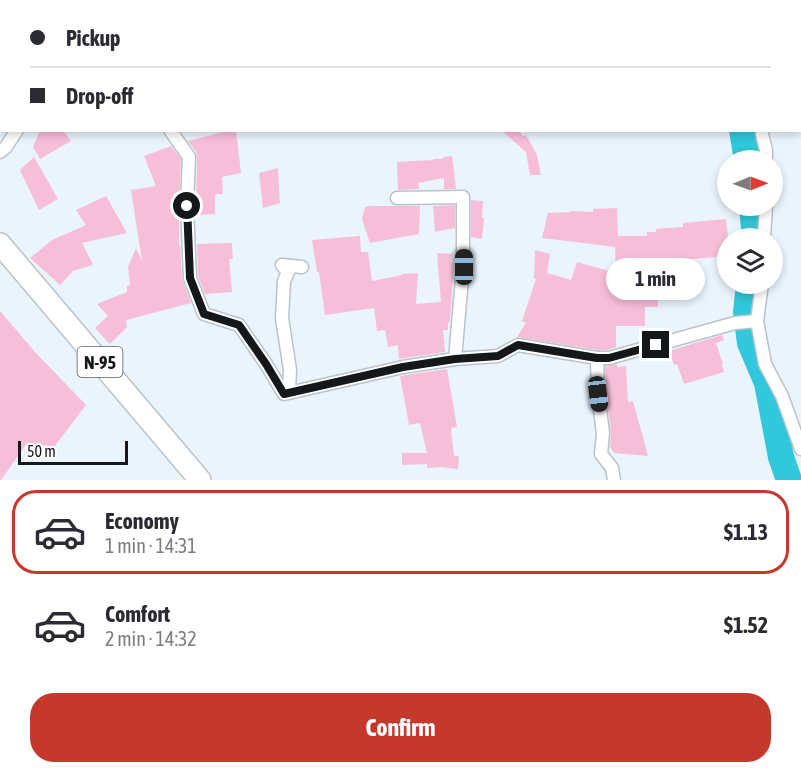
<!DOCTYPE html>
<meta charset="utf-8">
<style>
:root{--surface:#fff;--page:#f7f7f7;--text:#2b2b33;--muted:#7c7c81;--line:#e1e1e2;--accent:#c5382c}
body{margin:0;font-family:"Asap Condensed",sans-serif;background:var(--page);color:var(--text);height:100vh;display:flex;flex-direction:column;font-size:22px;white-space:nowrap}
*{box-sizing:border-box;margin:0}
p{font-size:20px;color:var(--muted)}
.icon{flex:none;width:33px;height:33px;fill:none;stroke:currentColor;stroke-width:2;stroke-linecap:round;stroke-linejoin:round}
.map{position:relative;height:480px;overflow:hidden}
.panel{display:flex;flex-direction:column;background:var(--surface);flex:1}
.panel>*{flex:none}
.banner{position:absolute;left:0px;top:0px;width:801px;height:132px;box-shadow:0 3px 9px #0003;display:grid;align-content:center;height:132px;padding:0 30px;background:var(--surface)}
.needle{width:39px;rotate:89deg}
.fabs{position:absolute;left:717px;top:150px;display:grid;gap:12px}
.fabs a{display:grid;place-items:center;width:66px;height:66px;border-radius:50%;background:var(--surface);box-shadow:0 3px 9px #0003;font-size:30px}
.scale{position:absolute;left:18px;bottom:15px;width:110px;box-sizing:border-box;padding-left:6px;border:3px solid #14181b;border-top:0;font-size:16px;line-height:21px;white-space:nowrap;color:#14181b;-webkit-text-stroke:4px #fff;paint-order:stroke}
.end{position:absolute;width:27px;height:27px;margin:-14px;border:8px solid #14181b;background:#fff;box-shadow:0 0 0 3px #fff}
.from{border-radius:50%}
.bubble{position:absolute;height:42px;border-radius:21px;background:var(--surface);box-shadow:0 3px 9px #0003;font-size:20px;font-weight:700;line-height:42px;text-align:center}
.car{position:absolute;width:18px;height:36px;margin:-18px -9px;border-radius:8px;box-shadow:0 0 4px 2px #0007;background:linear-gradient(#222 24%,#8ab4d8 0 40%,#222 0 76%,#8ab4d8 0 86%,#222 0)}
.banner b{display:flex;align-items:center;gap:21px;height:57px;font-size:22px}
.banner b+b{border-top:2px solid var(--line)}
.banner i{width:15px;height:15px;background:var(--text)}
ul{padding:10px 0 0;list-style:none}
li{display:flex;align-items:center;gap:18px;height:84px;margin:0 12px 9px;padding:0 18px;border:3px solid transparent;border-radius:24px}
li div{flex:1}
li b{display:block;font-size:22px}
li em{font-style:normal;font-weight:700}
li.selected{border-color:var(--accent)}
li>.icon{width:54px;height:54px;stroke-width:1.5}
.button{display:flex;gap:12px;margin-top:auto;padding:12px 30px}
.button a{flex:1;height:69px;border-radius:24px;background:var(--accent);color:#fff;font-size:24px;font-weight:700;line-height:69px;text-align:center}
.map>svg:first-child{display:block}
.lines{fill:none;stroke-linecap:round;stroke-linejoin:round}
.river{stroke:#30c8da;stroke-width:26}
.building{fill:#f7bed8}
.minor-casing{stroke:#b9c3cb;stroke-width:15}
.trunk-casing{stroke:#b9c3cb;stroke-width:24}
.minor{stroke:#fff;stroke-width:12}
.trunk{stroke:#fff;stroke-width:21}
.route{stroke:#14181b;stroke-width:8}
.labels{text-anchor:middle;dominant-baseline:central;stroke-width:6;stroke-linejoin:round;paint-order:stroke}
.shield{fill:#fff;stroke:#5a5d5f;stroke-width:1.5}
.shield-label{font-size:18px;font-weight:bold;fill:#14181b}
</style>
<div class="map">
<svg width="801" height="480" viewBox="0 0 801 480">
<rect width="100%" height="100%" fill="#eaf4fc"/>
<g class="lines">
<g class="river">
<path d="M697,0V2"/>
<path d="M742,130L747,160"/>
<path d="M752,206L754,228L753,238"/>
<path d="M749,284L746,312L750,343L767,383L781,457L789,480"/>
</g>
</g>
<g class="building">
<path d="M40,130H63L71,141L40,159L33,147Z"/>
<path d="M231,130H236L241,173L222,177L223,194H215V214L196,215L197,157L196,152L188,141Z"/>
<path d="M501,130H519L523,136L526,135L537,155L541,175H530L526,152Z"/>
<path d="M171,146L181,159L179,206V245H180L182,279L191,303L126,320L127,327L110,344L95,328L108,316L97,304L127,292V286L130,285L128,267L136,248L142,261L131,190L156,186L144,156Z"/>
<path d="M452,156L456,189H444V178L418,183L419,189L398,190L397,162L433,160V159H443V157Z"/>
<path d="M34,157L58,199L39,210L20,170Z"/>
<path d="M278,168L280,203L263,208L259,173Z"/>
<path d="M106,196L127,233L82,243L93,265L73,271L60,285L30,258L52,240L86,225L76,210Z"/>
<path d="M471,200L483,201L482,218H484L482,239L471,237Z"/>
<path d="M455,205V228L435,232L433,206Z"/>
<path d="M370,206H420L419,234L370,243L362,219L365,207Z"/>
<path d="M617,208L618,236H647V232H656V229L683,227V223L726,219L728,238V256L671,261L672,276L660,277V295H658V307H645V326H616V347L608,350H598L517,337L526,323L522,321L536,279H534L535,250L550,254L547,273L571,280L577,262L616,273L615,247L542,238L548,213L571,212V211L593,212V209Z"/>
<path d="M360,236L361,252H368L372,281L402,275V274L418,273L416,304L441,302L437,253L452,254L451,262L454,263L450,319L449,323H448V330H443L445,352L399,359L398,345L388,347L385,330L377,331L374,308L325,315L319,272H317L312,240Z"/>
<path d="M232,243L233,259H229L232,292L205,294L198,276L197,244Z"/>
<path d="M0,311L35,352L86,405L54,447L27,443L1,480H0Z"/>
<path d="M722,335L724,340L716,343L723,364L722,365L724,372L684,384L677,364L674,365L669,351Z"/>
<path d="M617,364V367L626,366L628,402L633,401L648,456L614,453L610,447L611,432L606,393L605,366Z"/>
<path d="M447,369L457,427L451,428L454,456H459L458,469L441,467L427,468V464L402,465V453H427L420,423L409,425L400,376Z"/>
</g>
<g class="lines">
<g class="minor-casing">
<g id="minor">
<path d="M13,0L14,2"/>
<path d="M101,2L102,0"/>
<path d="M170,130L189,157L187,206L190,278L204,314L239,325L266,364L284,394L403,367L455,359L498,356L518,345L597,358H609L735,323L757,321"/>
<path d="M762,134L766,150V160"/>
<path d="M0,152L6,147L17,130"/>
<path d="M397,198L463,197V267L455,359"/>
<path d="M764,238L766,206"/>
<path d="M762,284L757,321L765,364L782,396L801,449"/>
<path d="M597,358L598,394L603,433L601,454L612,468L614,480"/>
<path d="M289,389L290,370L282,318L284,281L288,272L282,265L302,267"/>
</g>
</g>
<g class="trunk-casing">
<path id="trunk" d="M0,244L200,480"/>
</g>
<use href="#minor" class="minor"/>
<use href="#trunk" class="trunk"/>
</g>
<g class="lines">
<path class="route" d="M187,206L190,278L204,314L239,325L266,364L284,394L403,367L455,359L498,356L518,345L597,358H609L656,345"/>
</g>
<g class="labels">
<rect class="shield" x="77.5" y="347" width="45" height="30" rx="4.5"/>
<g class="shield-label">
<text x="100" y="362">N-95</text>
</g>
</g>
</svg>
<div class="fabs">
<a><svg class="needle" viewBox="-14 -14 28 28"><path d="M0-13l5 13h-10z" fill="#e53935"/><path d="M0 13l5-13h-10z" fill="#7c7c81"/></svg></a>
<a><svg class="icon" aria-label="layers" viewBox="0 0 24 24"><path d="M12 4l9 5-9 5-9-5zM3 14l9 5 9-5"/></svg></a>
</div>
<div class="scale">50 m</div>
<i class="end from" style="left:187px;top:206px"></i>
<i class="end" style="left:656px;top:345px"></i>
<div class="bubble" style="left:606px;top:258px;width:99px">1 min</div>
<i class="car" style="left:464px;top:267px;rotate:0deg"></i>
<i class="car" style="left:598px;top:394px;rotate:173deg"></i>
<div class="banner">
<b><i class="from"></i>Pickup</b>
<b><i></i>Drop-off</b>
</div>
</div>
<section class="panel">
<ul>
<li class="selected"><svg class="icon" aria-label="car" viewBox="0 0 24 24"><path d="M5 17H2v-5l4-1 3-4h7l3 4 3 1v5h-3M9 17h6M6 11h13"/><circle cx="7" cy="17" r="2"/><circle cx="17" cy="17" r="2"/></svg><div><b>Economy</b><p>1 min · 14:31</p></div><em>$1.13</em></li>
<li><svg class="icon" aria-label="car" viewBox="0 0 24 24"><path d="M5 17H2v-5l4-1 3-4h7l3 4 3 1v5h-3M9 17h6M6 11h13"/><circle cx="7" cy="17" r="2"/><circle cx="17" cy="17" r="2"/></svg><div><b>Comfort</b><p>2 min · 14:32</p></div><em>$1.52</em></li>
</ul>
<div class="button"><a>Confirm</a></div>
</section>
